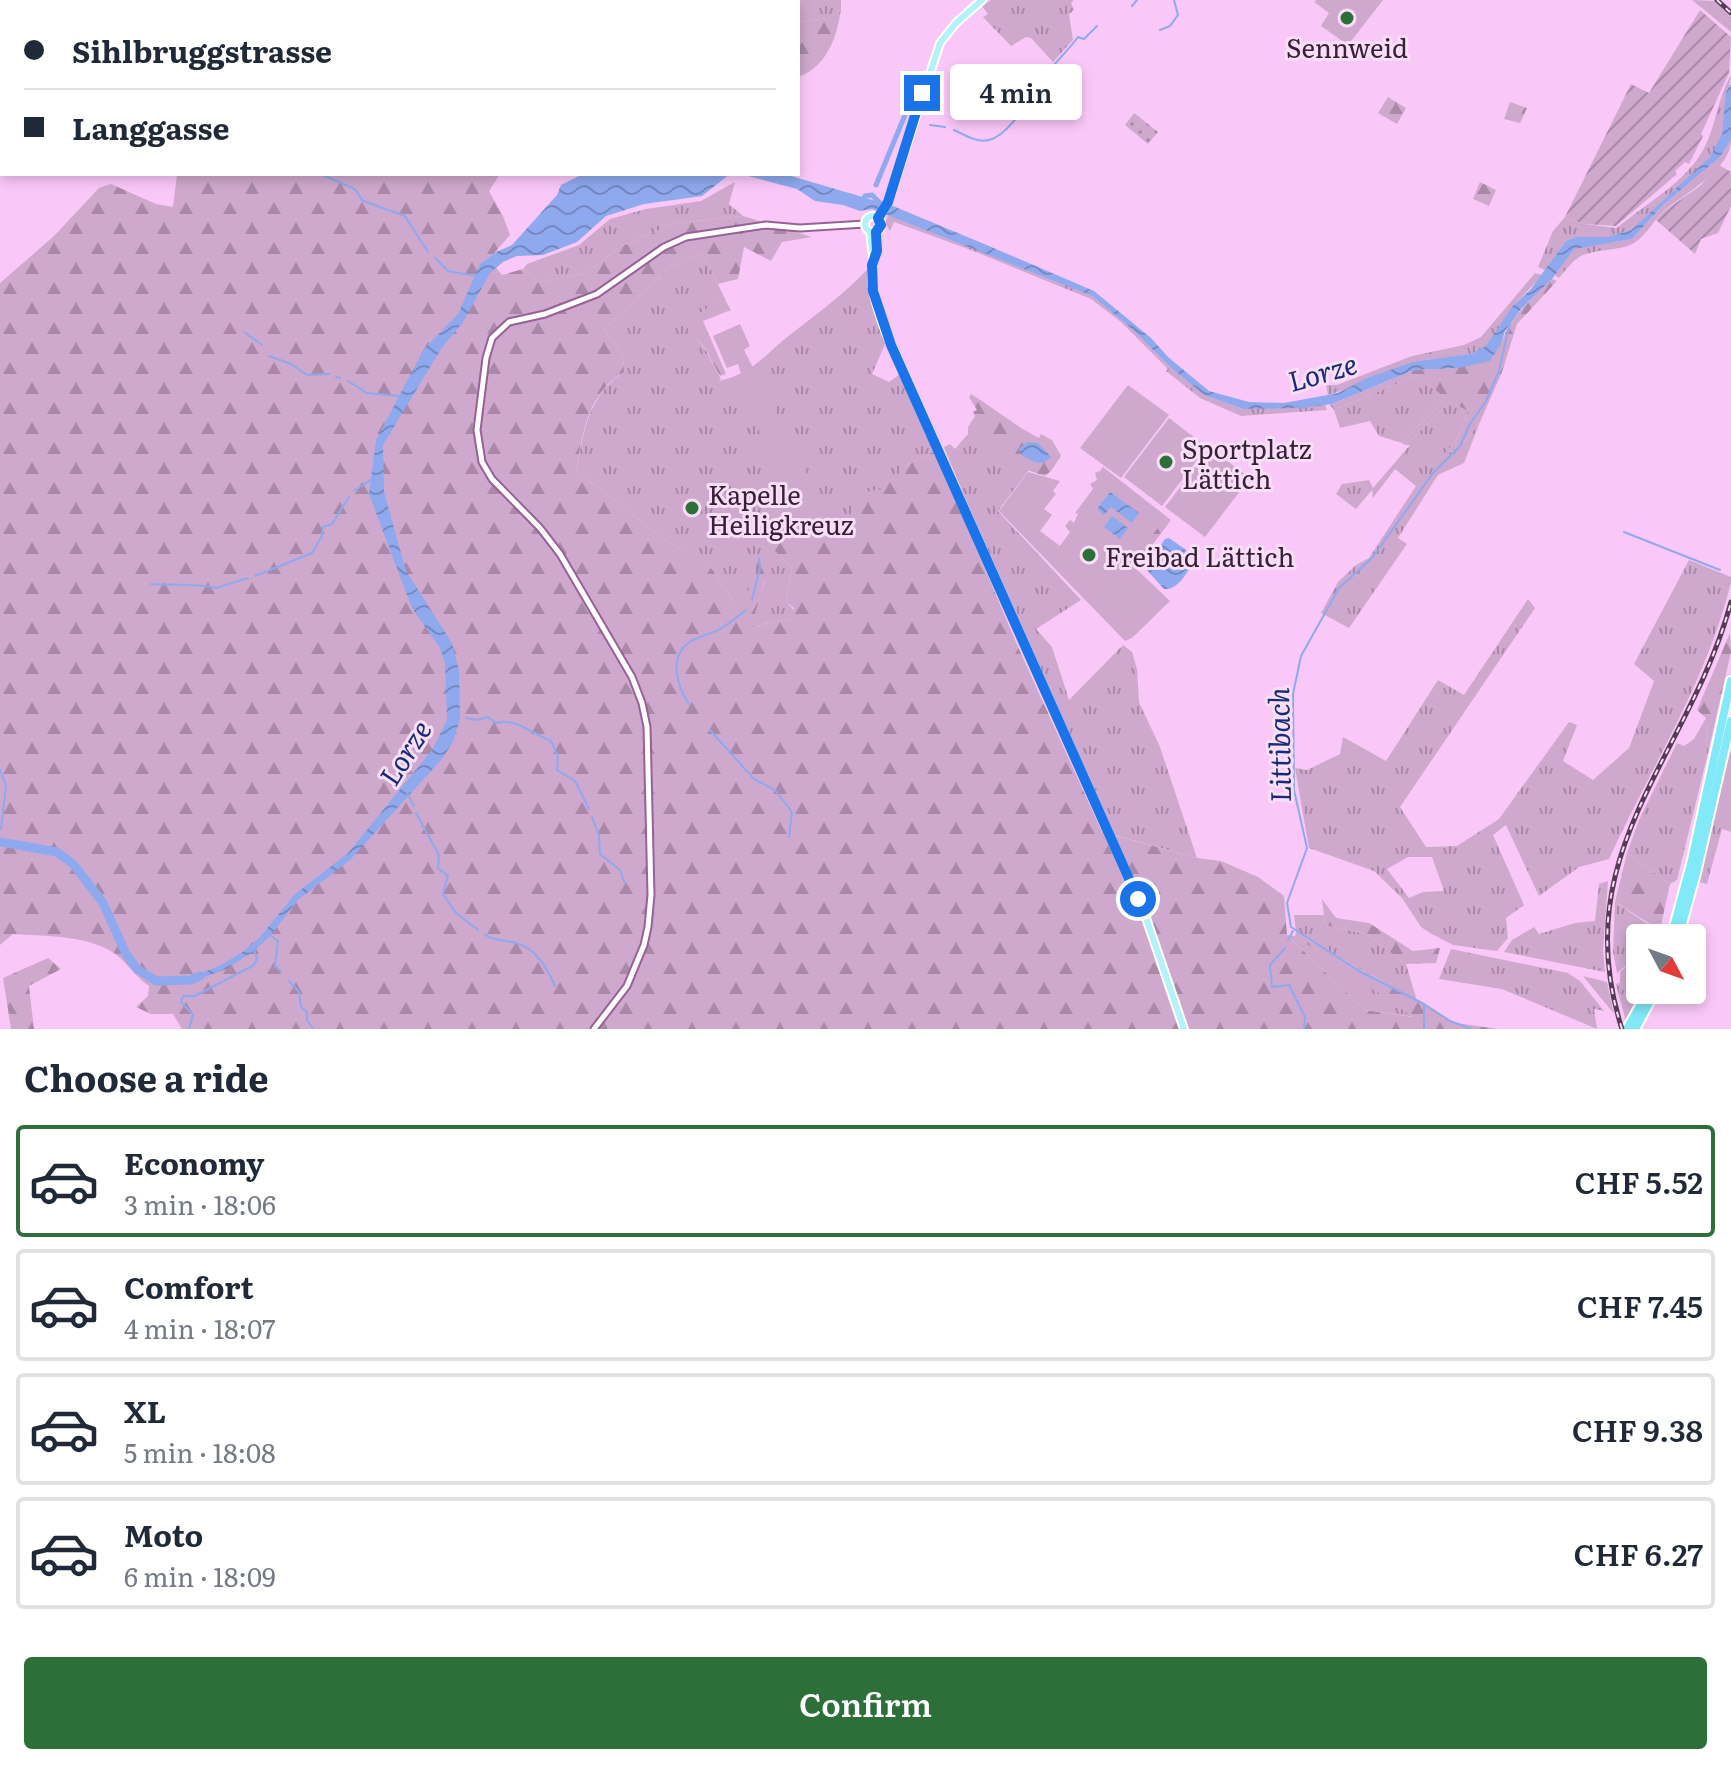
<!DOCTYPE html>
<meta charset="utf-8">
<style>
:root{--surface:#fff;--page:#f2f2f3;--text:#1f2937;--muted:#747a83;--line:#e0e1e3;--accent:#2d6f39}
body{margin:0;font-family:Literata,serif;background:var(--page);color:var(--text);height:100vh;display:flex;flex-direction:column;font-size:30px;white-space:nowrap}
*{box-sizing:border-box;margin:0}
p{font-size:26px;color:var(--muted)}
.icon{flex:none;width:44px;height:44px;fill:none;stroke:currentColor;stroke-width:2;stroke-linecap:round;stroke-linejoin:round}
.map{position:relative;height:1029px;overflow:hidden}
.side{display:flex;flex-direction:column;background:var(--surface);flex:1}
.side>*{flex:none}
.top-card{position:absolute;left:0px;top:0px;width:800px;height:176px;box-shadow:0 4px 12px #0003;display:grid;align-content:center;height:176px;padding:0 24px;background:var(--surface)}
.needle{width:52px;rotate:131deg}
.buttons{position:absolute;left:1626px;top:924px;display:grid;gap:16px}
.buttons a{display:grid;place-items:center;width:80px;height:80px;border-radius:8px;background:var(--surface);box-shadow:0 4px 12px #0003;font-size:40px}
.end{position:absolute;width:36px;height:36px;margin:-18px;border:10px solid #1a73e8;background:#fff;box-shadow:0 0 0 4px #fff}
.from{border-radius:50%}
.bubble{position:absolute;height:56px;border-radius:8px;background:var(--surface);box-shadow:0 4px 12px #0003;font-size:26px;font-weight:600;line-height:56px;text-align:center}
.top-card b{display:flex;align-items:center;gap:28px;height:76px;font-size:30px}
.top-card b+b{border-top:2px solid var(--line)}
.top-card i{width:20px;height:20px;background:var(--text)}
ul{padding:0;list-style:none}
li{display:flex;align-items:center;gap:24px;height:112px;margin:0 16px 12px;padding:0 8px;border:4px solid var(--line);border-radius:8px}
li div{flex:1}
li b{display:block;font-size:30px}
li em{font-style:normal;font-weight:600}
li.on{border-color:var(--accent)}
li>.icon{width:72px;height:72px;stroke-width:1.5}
h2{padding:0 24px;font-size:36px;line-height:96px}
.primary-button{display:flex;gap:16px;margin-top:auto;padding:16px 24px}
.primary-button a{flex:1;height:92px;border-radius:8px;background:var(--accent);color:#fff;font-size:32px;font-weight:600;line-height:92px;text-align:center}
.map>svg:first-child{display:block}
.grass{fill:url(#grass-tufts);fill-rule:evenodd}
.forest{fill:url(#forest-firs)}
.park{fill:url(#park-dots)}
.garden{fill:url(#garden-furrows)}
.pitch{fill:#cfa8ce}
.water{fill:url(#water-waves)}
.lines{fill:none;stroke-linecap:round;stroke-linejoin:round}
.stream{stroke:#8ea9ee;stroke-width:2}
.canal{stroke:#8ea9ee;stroke-width:5}
.river{stroke:#8ea9ee;stroke-width:9}
.tertiary-casing{stroke:#986097;stroke-width:9}
.primary-casing{stroke:#fff;stroke-width:10}
.motorway-casing{stroke:#fff;stroke-width:12}
.tertiary{stroke:#fff;stroke-width:5}
.primary{stroke:#b4f2fb;stroke-width:6}
.motorway{stroke:#82e9f8;stroke-width:8}
.rail-casing{stroke:#573b56;stroke-width:5}
.rail{stroke:#f8dff7;stroke-width:2;stroke-dasharray:6;stroke-linecap:butt}
.route{stroke:#1a73e8;stroke-width:10}
.poi-dot{fill:#2d6f39;stroke:#f8dff7;stroke-width:3}
.labels{text-anchor:middle;dominant-baseline:central;stroke-width:6;stroke-linejoin:round;paint-order:stroke}
.poi-label{font-size:26px;fill:#382038;stroke:#f8dff7;text-anchor:start}
.water-label{font-size:28px;font-style:italic;fill:#172a78;stroke:#f8dff7}
</style>
<div class="map">
<svg width="1731" height="1029" viewBox="0 0 1731 1029">
<defs>
<pattern id="grass-tufts" width="24" height="20" patternUnits="userSpaceOnUse" patternTransform="scale(2)"><rect width="24" height="20" fill="#cfa8ce"/><path d="M3 7l-1-3M5 7V3M7 7l1-3M15 17l-1-3M17 17v-4M19 17l1-3" fill="none" stroke="#a988a8"/></pattern>
<pattern id="forest-firs" width="22" height="20" patternUnits="userSpaceOnUse" patternTransform="scale(2)"><rect width="22" height="20" fill="#cfa8ce"/><path d="M5 1l3.5 6h-7zM16 11l3.5 6h-7z" fill="#a988a8"/></pattern>
<pattern id="park-dots" width="8" height="8" patternUnits="userSpaceOnUse" patternTransform="scale(2)"><rect width="8" height="8" fill="#cfa8ce"/><path d="M2 2h.1M6 6h.1" fill="none" stroke="#a988a8" stroke-width="1.8" stroke-linecap="round"/></pattern>
<pattern id="garden-furrows" width="10" height="10" patternUnits="userSpaceOnUse" patternTransform="scale(2)"><rect width="10" height="10" fill="#cfa8ce"/><path d="M-1 1l2-2M0 10L10 0M9 11l2-2" fill="none" stroke="#a988a8"/></pattern>
<pattern id="water-waves" width="16" height="10" patternUnits="userSpaceOnUse" patternTransform="scale(2)"><rect width="16" height="10" fill="#8ea9ee"/><path d="M0 5q4-4 8 0t8 0" fill="none" stroke="#7589c2"/></pattern>
</defs>
<rect width="100%" height="100%" fill="#fac8f8"/>
<g class="grass">
<path d="M729,0H841V9L829,18L798,22V2H727Z"/>
<path d="M991,0H1074L1071,3L1074,10L1069,14L1073,40L1053,62L1031,38L1026,37L1011,46L983,17L988,14L982,6Z"/>
<path d="M1692,0L1715,1L1731,17V32Z"/>
<path d="M1731,75L1722,134L1711,157L1631,230L1607,237H1576L1566,241L1545,270L1538,267L1553,231L1565,217L1584,224L1617,228C1645,204 1683,184 1702,152C1716,128 1717,99 1731,75Z"/>
<path d="M1731,140C1731,169 1686,193 1665,210C1652,221 1647,237 1630,245C1615,251 1596,249 1581,256C1573,260 1565,271 1559,278L1555,275L1574,248L1632,239L1663,205L1720,157Z"/>
<path d="M735,182L729,204L743,216L676,223L620,247L587,273L538,282L523,269L527,264L579,245L610,219L646,209L701,201Z"/>
<path d="M888,215L1092,296L1133,330L1170,367L1204,395L1243,409L1325,405L1327,410L1241,416L1200,398L1166,371L1168,369L1121,322L1091,299L971,250L894,222L890,231L885,223Z"/>
<path d="M697,255L705,257L727,303L717,301L688,328L705,349L721,379L719,381C754,373 765,354 791,334C818,313 844,294 868,269L870,299L886,342L872,374L889,382L900,374L935,451L907,465L847,526L782,540L774,550L792,568L786,602L796,612L794,619L774,621L750,628L765,580L756,559C757,580 752,592 735,603L712,569L705,564L691,561L682,550L669,543L577,471C582,433 590,393 624,372L623,356L604,330L668,268Z"/>
<path d="M1535,273L1542,275L1512,308L1487,346L1471,354L1446,358L1328,395L1326,385H1337L1412,356L1464,345L1481,337Z"/>
<path d="M1418,375L1445,398L1402,443L1379,436L1370,421L1340,428L1334,410Z"/>
<path d="M1450,402L1468,411L1457,439L1444,455L1462,445L1480,422L1464,463L1438,475L1398,538L1407,544L1349,628L1321,613L1338,582L1356,565L1369,558L1416,486L1395,469L1373,498L1372,490L1356,509L1336,494L1342,484L1369,480L1373,488L1410,445H1405Z"/>
<path d="M968,427L1029,470L998,511L1081,600L1036,629L1052,647L1069,700L1123,645L1132,652L1137,669L1139,702L1160,747L1197,858L1114,835L1023,637L944,447L950,444L955,449L968,434Z"/>
<path d="M1689,560L1731,577V582C1707,681 1651,767 1609,859L1579,867L1539,896L1506,825L1493,835L1524,905L1506,918L1508,938L1497,951L1453,945L1430,933L1421,927L1402,898L1374,871L1309,848L1295,768L1307,770L1340,754L1343,737L1386,761L1438,680L1464,695L1528,599L1535,608L1400,807L1426,847L1457,846L1499,819L1569,722L1577,725L1563,761L1593,780L1629,748L1654,681L1634,664ZM1408,857H1432L1444,891L1423,892L1409,898L1387,869Z"/>
<path d="M1706,718L1707,757L1677,880L1670,884L1627,853L1639,820L1677,743L1684,746L1694,739Z"/>
<path d="M1731,743V832L1722,829L1707,884L1699,882Z"/>
<path d="M1608,881L1603,950L1605,972L1504,952L1512,940L1534,927L1539,934L1575,923L1595,921L1599,884Z"/>
<path d="M1615,902L1664,935L1663,938H1640V965L1624,967L1617,973L1613,952Z"/>
<path d="M1294,915H1324L1325,925L1366,934L1406,964L1417,1001L1296,933Z"/>
<path d="M1287,935L1295,936L1415,1017L1364,1010Z"/>
<path d="M1451,949L1568,973L1580,981L1604,1011L1594,1009L1597,1029L1502,989L1439,979Z"/>
<path d="M1583,976L1607,982L1614,1014Z"/>
<path d="M1620,983L1632,1007L1626,1022L1616,984Z"/>
</g>
<g class="forest">
<path d="M841,9C837,37 827,67 798,77V22L828,18Z"/>
<path d="M1388,97L1406,108L1397,124L1378,113Z"/>
<path d="M1510,102L1527,108L1520,123L1504,119Z"/>
<path d="M177,174H500L489,191L503,216L510,235L489,259L502,275L523,269L538,282L587,273L620,247L676,223L743,216L812,237L782,242L771,261L744,247L738,279L718,284L705,257L697,255L668,268L604,330L623,356L624,372C589,392 581,434 577,471L669,543L682,550L691,560L705,564L712,569L735,603C752,591 757,580 756,559L762,562L765,579L751,628L774,621L794,619V608L786,602L792,568L774,550L782,540L847,526L861,493L882,489L907,465L935,451L1018,647L1102,832L1197,858L1221,861L1258,877L1284,896L1287,935L1364,1010L1413,1017L1295,936L1296,933L1456,1023L1498,1029H182L173,1014H151L136,1007L148,996L149,986C134,976 123,956 107,949C79,935 43,936 13,934L0,945V283L54,236L99,188L111,184L156,204L173,207Z"/>
<path d="M1480,182L1496,190L1489,206L1473,199Z"/>
<path d="M1552,279L1557,281L1517,324L1502,372L1480,422L1462,445L1441,458L1457,439L1468,411L1450,402L1405,445L1402,443L1445,398L1418,375L1334,410L1330,405L1414,370L1459,368L1501,344C1510,316 1532,299 1552,279Z"/>
<path d="M717,301L727,303L731,310L703,321L726,374L720,376L705,348L688,329L689,321Z"/>
<path d="M971,394C994,408 1015,426 1039,438L1041,434L1052,440L1061,456L1051,471L1045,476L1024,469L968,427L975,416L973,412L977,410L969,397Z"/>
<path d="M1103,467L1171,520L1115,595L1100,471Z"/>
<path d="M1730,633L1731,652L1707,757L1706,718L1697,710Z"/>
<path d="M1627,853L1670,884L1660,930L1615,902Z"/>
<path d="M1322,899L1336,918L1369,923L1413,951L1440,948L1436,963L1406,964L1366,934L1325,925Z"/>
<path d="M48,958L61,969L29,986L34,1029H11L3,978Z"/>
<path d="M1630,963L1640,965L1641,990L1632,1007L1620,983V972Z"/>
</g>
<path class="park" d="M1134,113L1158,132L1148,144L1125,125Z"/>
<g class="garden">
<path d="M1700,10L1731,37L1729,73L1701,134L1703,136L1689,164L1685,162L1675,171L1677,174L1616,226L1584,224L1565,217L1631,84L1649,93Z"/>
<path d="M1719,165L1731,172V206L1718,233L1701,239L1695,254L1656,220L1663,212L1700,186Z"/>
</g>
<g class="pitch">
<path d="M1316,0H1383L1348,45L1321,26L1329,13L1314,2Z"/>
<path d="M740,324L750,346L744,350L830,520L792,535L738,364L727,368L713,336Z"/>
<path d="M1128,385L1169,415L1121,478L1080,448Z"/>
<path d="M1169,418L1207,447L1162,506L1124,477Z"/>
<path d="M1210,448L1250,478L1205,537L1165,507Z"/>
<path d="M1099,471L1165,518L1131,564L1170,601L1132,638L1125,641L999,511L1028,472L1060,481L1053,491L1056,494L1044,509L1052,515L1040,531L1060,546L1070,532L1065,526L1070,520L1074,523L1078,514L1075,513L1093,489L1090,484L1097,480L1095,473Z"/>
</g>
<g class="water">
<path d="M1731,84V140L1720,157L1663,205L1632,239L1574,249L1552,279L1521,309L1505,331L1501,344L1490,361L1459,368L1414,370L1332,404L1303,408L1243,409L1204,395L1170,367L1133,330L1092,296L872,209L860,211L843,205L815,201L797,189L741,174L788,175L893,206L989,246L1094,291L1151,338L1168,357L1209,391L1249,402L1284,403L1338,393L1367,378L1413,362L1471,354L1486,346L1512,307L1530,290L1566,241L1576,237H1607L1631,230L1710,157L1722,134L1726,92Z"/>
<path d="M583,174H730L702,196L644,204L606,216L577,242L543,255L517,256L503,262L490,273L463,322L441,349L383,445L384,492L406,571L452,643L459,671L460,719L453,742L442,759L350,860L298,900L270,936L253,952L224,970L190,982L189,978L221,965L244,951L261,936L294,895L348,853L432,750L447,720L445,663L440,648L412,608L369,494L376,440L424,349L458,314L480,264L496,252L512,245L557,195L561,185Z"/>
<path d="M1027,442L1038,443L1051,457C1040,468 1033,461 1021,455L1019,449Z"/>
<path d="M1110,492L1139,513L1132,523L1111,507L1104,515L1097,509Z"/>
<path d="M1112,516L1128,528L1120,539L1104,527Z"/>
<path d="M1169,538L1186,550L1189,561L1192,564C1186,575 1177,590 1164,589L1145,568L1165,539Z"/>
</g>
<g class="lines">
<g class="stream">
<path d="M1132,6L1137,0"/>
<path d="M1160,30L1170,26L1178,15L1174,0"/>
<path d="M930,125L945,127"/>
<path d="M954,130C965,135 977,143 989,140C1012,134 1032,93 1046,75C1055,62 1068,51 1078,37L1084,39L1097,26"/>
<path d="M320,174L355,189L363,201L405,216L428,252"/>
<path d="M435,258L448,271L476,276"/>
<path d="M244,332L262,345"/>
<path d="M269,356L291,364L307,375L329,374"/>
<path d="M336,377L340,378"/>
<path d="M348,381L367,393L399,396"/>
<path d="M354,491L373,478"/>
<path d="M1624,532L1720,570"/>
<path d="M255,576L312,553L322,536L323,527L332,524L349,497"/>
<path d="M151,584C164,585 208,584 216,588L248,578"/>
<path d="M752,600L760,568L759,558"/>
<path d="M689,704C677,687 668,656 690,642C699,636 711,634 720,629C729,624 738,616 746,610"/>
<path d="M466,718L477,720L488,717L496,723C514,717 533,734 551,741L558,757L557,770L575,781L589,809"/>
<path d="M710,730L754,779L775,790L792,812L789,837"/>
<path d="M0,770L6,786L1,829"/>
<path d="M407,793L414,806"/>
<path d="M416,813L439,855L438,868L448,876L443,894L455,912L478,930"/>
<path d="M592,817L599,835L600,854L620,870L625,884"/>
<path d="M484,934C495,942 503,939 516,943C536,948 547,968 555,986"/>
<path d="M270,935L278,941L275,966L281,971"/>
<path d="M1288,940L1293,931"/>
<path d="M1285,948L1270,965L1272,987L1289,985L1305,1017L1304,1029"/>
<path d="M289,981L299,992L301,1007L307,1012V1020L313,1029"/>
<path d="M1424,1006V1029"/>
<path d="M189,1029L193,1015L181,1002L183,996H195L254,965L257,959L254,949"/>
<path d="M1472,1029L1450,1021L1424,1004L1359,971L1291,927L1287,903L1307,848L1294,790L1293,694L1301,656L1339,588L1372,558L1433,473L1460,446L1470,424L1486,401L1499,371L1510,322"/>
</g>
<g class="canal">
<path d="M876,185L905,115"/>
<path d="M863,201L865,196L872,195L884,207"/>
</g>
<path class="river" d="M0,842L57,852L74,865L103,903L126,954L137,969L156,981L190,980L200,976"/>
<g class="tertiary-casing">
<path id="tertiary" d="M594,1029L627,986L644,945L648,927L651,895L647,727L642,703L632,677L560,554L540,528L492,479L482,462L477,430L486,358L492,338L509,322L545,314L597,294L664,247L686,237L766,225L800,228L865,224"/>
</g>
<g class="primary-casing">
<g id="primary">
<circle cx="873" cy="224" r="8"/>
<path d="M878,218L888,202L940,43L956,23L982,0"/>
<path d="M870,232L873,256"/>
<path d="M876,232C879,244 874,252 873,263C869,288 878,310 886,333L1145,915L1184,1029"/>
</g>
</g>
<g class="motorway-casing">
<g id="motorway">
<path d="M1671,938L1692,860L1731,681"/>
<path d="M1678,938L1696,873L1731,721"/>
<path d="M1627,1029L1649,990"/>
<path d="M1635,1029L1656,990"/>
</g>
</g>
<use href="#tertiary" class="tertiary"/>
<use href="#primary" class="primary"/>
<use href="#motorway" class="motorway"/>
<g class="rail-casing">
<g id="rail">
<path d="M1717,0L1731,13"/>
<path d="M1622,1029C1565,852 1689,758 1731,602"/>
</g>
</g>
<use href="#rail" class="rail"/>
</g>
<g class="lines">
<path class="route" d="M922,93L888,202L878,218L881,225L876,232L877,251L872,265L873,291L891,345L1138,899"/>
</g>
<g class="poi-dot">
<circle cx="1347" cy="18" r="8"/>
<circle cx="1166" cy="462" r="8"/>
<circle cx="692" cy="508" r="8"/>
<circle cx="1089" cy="555" r="8"/>
</g>
<g class="labels">
<g class="poi-label">
<text x="1347" y="46" text-anchor="middle">Sennweid</text>
<text x="1182" y="447">Sportplatz<tspan x="1182" dy="30">Lättich</tspan></text>
<text x="708" y="493">Kapelle<tspan x="708" dy="30">Heiligkreuz</tspan></text>
<text x="1105" y="555">Freibad Lättich</text>
</g>
<g class="water-label">
<text transform="translate(1322 371) rotate(-16)">Lorze</text>
<text transform="translate(1278 745) rotate(-91)">Littibach</text>
<text transform="translate(404 752) rotate(-58)">Lorze</text>
</g>
</g>
</svg>
<div class="buttons">
<a><svg class="needle" viewBox="-14 -14 28 28"><path d="M0-13l5 13h-10z" fill="#e53935"/><path d="M0 13l5-13h-10z" fill="#747a83"/></svg></a>
</div>
<i class="end from" style="left:1138px;top:899px"></i>
<i class="end" style="left:922px;top:93px"></i>
<div class="bubble" style="left:950px;top:64px;width:132px">4 min</div>
<div class="top-card">
<b><i class="from"></i>Sihlbruggstrasse</b>
<b><i></i>Langgasse</b>
</div>
</div>
<section class="side">
<h2>Choose a ride</h2>
<ul>
<li class="on"><svg class="icon" aria-label="car" viewBox="0 0 24 24"><path d="M5 17H2v-5l4-1 3-4h7l3 4 3 1v5h-3M9 17h6M6 11h13"/><circle cx="7" cy="17" r="2"/><circle cx="17" cy="17" r="2"/></svg><div><b>Economy</b><p>3 min · 18:06</p></div><em>CHF 5.52</em></li>
<li><svg class="icon" aria-label="car" viewBox="0 0 24 24"><path d="M5 17H2v-5l4-1 3-4h7l3 4 3 1v5h-3M9 17h6M6 11h13"/><circle cx="7" cy="17" r="2"/><circle cx="17" cy="17" r="2"/></svg><div><b>Comfort</b><p>4 min · 18:07</p></div><em>CHF 7.45</em></li>
<li><svg class="icon" aria-label="car" viewBox="0 0 24 24"><path d="M5 17H2v-5l4-1 3-4h7l3 4 3 1v5h-3M9 17h6M6 11h13"/><circle cx="7" cy="17" r="2"/><circle cx="17" cy="17" r="2"/></svg><div><b>XL</b><p>5 min · 18:08</p></div><em>CHF 9.38</em></li>
<li><svg class="icon" aria-label="car" viewBox="0 0 24 24"><path d="M5 17H2v-5l4-1 3-4h7l3 4 3 1v5h-3M9 17h6M6 11h13"/><circle cx="7" cy="17" r="2"/><circle cx="17" cy="17" r="2"/></svg><div><b>Moto</b><p>6 min · 18:09</p></div><em>CHF 6.27</em></li>
</ul>
<div class="primary-button"><a>Confirm</a></div>
</section>
